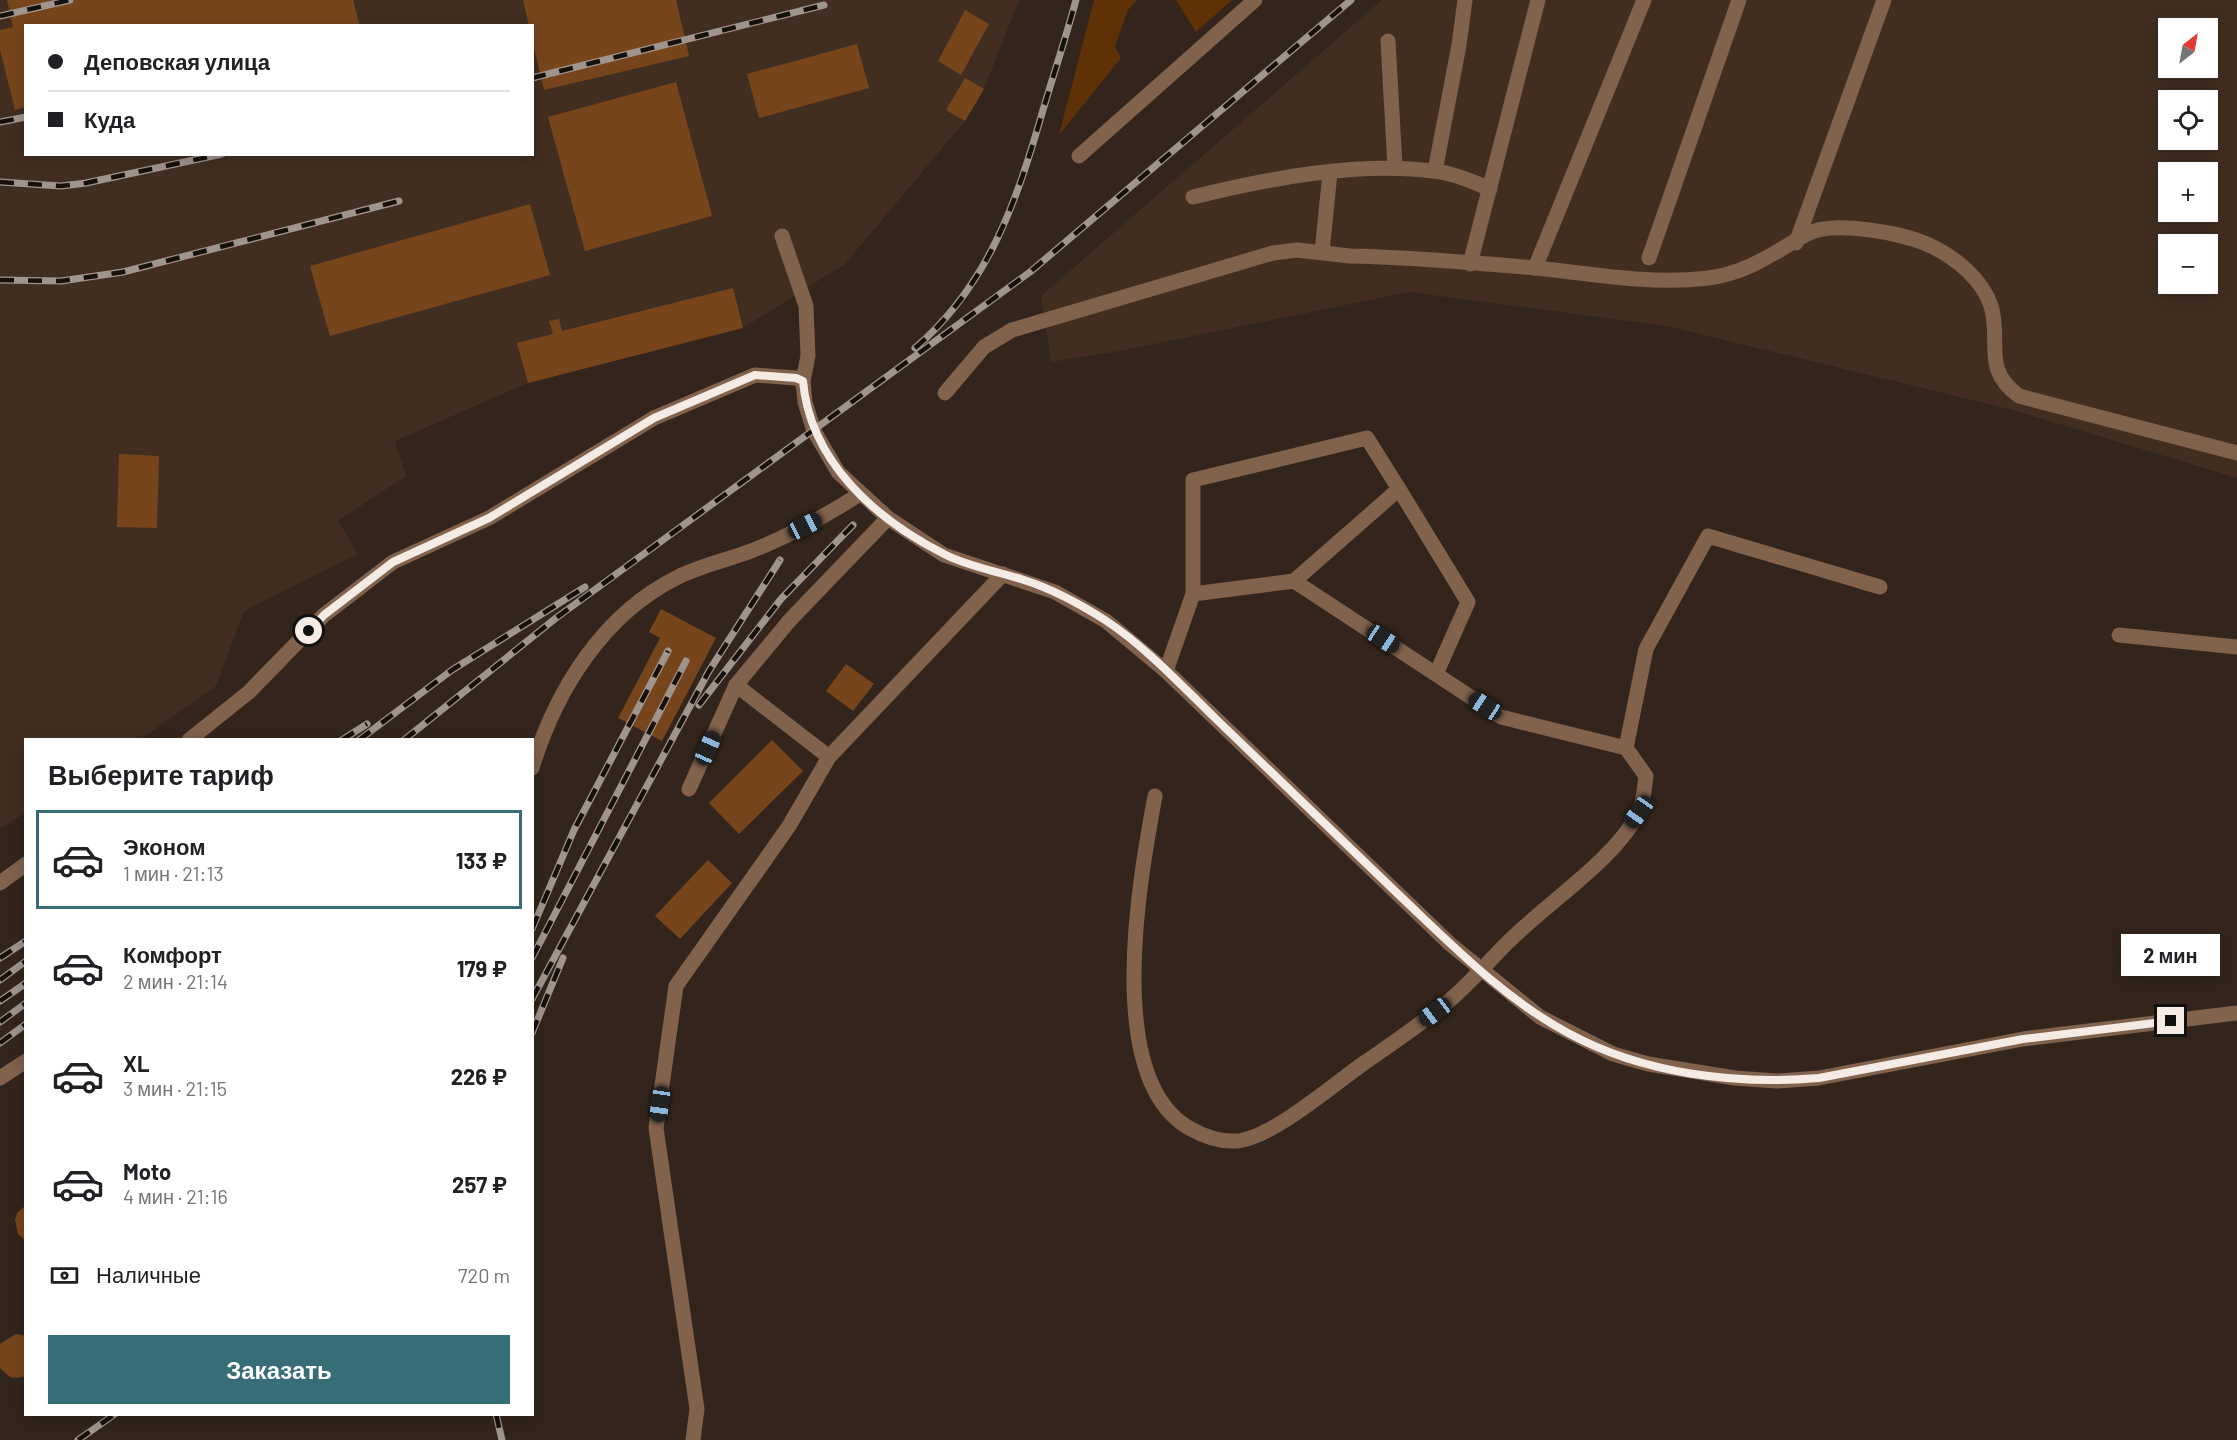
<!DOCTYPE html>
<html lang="ru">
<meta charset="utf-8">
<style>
:root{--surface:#fff;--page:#f2f2f2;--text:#202124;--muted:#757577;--line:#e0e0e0;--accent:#376d76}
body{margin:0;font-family:Barlow,sans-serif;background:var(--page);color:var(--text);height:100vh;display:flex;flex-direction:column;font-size:22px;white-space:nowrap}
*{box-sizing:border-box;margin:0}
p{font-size:20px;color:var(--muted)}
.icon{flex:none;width:33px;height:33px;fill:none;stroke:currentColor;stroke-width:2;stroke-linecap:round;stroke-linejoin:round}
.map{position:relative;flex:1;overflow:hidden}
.sheet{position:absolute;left:24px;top:738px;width:510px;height:678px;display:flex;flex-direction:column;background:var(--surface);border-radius:0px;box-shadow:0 3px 15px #0003}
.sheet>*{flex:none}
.top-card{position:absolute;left:24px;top:24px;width:510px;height:132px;border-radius:0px;box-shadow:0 3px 15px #0003;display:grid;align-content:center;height:132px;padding:0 24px;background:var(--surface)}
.needle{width:39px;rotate:31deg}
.fabs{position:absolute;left:2158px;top:18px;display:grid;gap:12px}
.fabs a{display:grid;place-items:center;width:60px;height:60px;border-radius:0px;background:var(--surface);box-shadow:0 3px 15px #0003;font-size:30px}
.end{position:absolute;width:27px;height:27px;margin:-14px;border:8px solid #f4ebe4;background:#111;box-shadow:0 0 0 3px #111}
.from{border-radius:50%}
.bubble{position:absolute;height:42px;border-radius:0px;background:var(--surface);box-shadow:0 3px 15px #0003;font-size:20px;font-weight:700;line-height:42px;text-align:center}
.car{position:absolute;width:18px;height:36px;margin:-18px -9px;border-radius:8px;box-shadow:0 0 4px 2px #0007;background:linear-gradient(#222 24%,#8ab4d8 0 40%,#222 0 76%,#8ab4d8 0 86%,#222 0)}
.top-card b{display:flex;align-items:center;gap:21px;height:57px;font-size:22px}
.top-card b+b{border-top:2px solid var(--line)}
.top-card i{width:15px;height:15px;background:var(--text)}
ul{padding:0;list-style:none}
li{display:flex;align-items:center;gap:18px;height:99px;margin:0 12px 9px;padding:0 12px;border:3px solid transparent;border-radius:0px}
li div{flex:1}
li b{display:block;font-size:22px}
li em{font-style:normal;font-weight:700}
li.selected{border-color:var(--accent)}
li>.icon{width:54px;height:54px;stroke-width:1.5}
h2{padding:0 24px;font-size:27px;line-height:72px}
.pay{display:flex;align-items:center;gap:15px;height:66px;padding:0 24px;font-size:22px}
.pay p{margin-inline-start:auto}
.action{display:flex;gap:12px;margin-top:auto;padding:12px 24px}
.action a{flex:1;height:69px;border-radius:0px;background:var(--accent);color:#fff;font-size:24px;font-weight:700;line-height:69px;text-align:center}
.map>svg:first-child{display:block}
.built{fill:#412e20;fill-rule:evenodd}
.green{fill:#5e3106}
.building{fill:#77451c}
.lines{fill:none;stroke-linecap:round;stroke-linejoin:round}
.minor{stroke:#80624d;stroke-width:15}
.rail-casing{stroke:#a0958d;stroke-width:7}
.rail{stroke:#16100b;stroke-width:4.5;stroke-dasharray:14;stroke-linecap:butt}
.route{stroke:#f4ebe4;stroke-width:8}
</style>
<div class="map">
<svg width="2237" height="1440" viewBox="0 0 2237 1440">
<rect width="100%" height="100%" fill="#33251b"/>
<g class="built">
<path d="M0,0H1019L984,89L965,121L845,264L743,328L528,383L395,441L406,476L338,521L358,554L244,611L216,686L141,739L26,740L25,813L0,829ZM26,26H532V154H26Z"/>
<path d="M1382,0H2237V478L2013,410L1667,326L1409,292L1125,350L1051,362L1041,296ZM2169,28H2208V68H2169ZM2169,100H2208V140H2169ZM2169,172H2208V212H2169ZM2169,244H2208V284H2169Z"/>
</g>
<g class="green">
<path d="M1094,0H1137L1128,10L1115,46L1121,58L1059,135Z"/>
<path d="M1176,0H1232L1196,32Z"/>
</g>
<g class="building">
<path d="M7,0H353L360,26H26V107L15,110L0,50V30L13,27Z"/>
<path d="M523,0H676L689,56L544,90L532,40V26H529Z"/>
<path d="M965,10L989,24L961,75L938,61Z"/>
<path d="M857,44L869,88L759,118L747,74Z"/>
<path d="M965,78L984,89L965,121L946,110Z"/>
<path d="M676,82L712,216L585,251L548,117Z"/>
<path d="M530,204L550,275L330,336L310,266Z"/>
<path d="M733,288L743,328L528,383L517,343L553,334L549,321L559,319L562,331Z"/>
<path d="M119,454L159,456L157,528L117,527Z"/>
<path d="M661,609L716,638L662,741L618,718L660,638L649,632Z"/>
<path d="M846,664L874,684L853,711L826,691Z"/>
<path d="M772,740L803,771L739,834L709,803Z"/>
<path d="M708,860L732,883L680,939L655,916Z"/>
<path d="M26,1205V1241L18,1234L15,1220L17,1213Z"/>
<path d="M16,1334L26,1336V1376L17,1378L10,1377L0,1368V1344Z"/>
</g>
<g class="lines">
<g class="minor">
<path d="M1388,41L1395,167"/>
<path d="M1079,156L1255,0"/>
<path d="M1435,171L1459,45L1465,0"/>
<path d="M1193,197C1267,179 1357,161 1433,171C1453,173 1471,181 1490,189"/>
<path d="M782,236L806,306L808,356L803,381L805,402L814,431L838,472L888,518L944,555L1055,592L1106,621L1166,671L1450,944L1540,1017L1613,1054L1648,1064L1735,1078L1777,1081L1819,1078L2023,1039L2237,1013"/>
<path d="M1796,243L1884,0"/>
<path d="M1322,252L1330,173"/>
<path d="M1649,258L1739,0"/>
<path d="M1470,264L1538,0"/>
<path d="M1535,268L1644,0"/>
<path d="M945,393L984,347L1012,330L1273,253L1297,250L1350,256C1412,257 1475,263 1536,268C1594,274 1650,285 1708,278C1746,274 1775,252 1807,234C1834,220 1905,233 1931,246C1956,258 1982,279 1991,306C2002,342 1981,368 2019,396L2237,453"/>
<path d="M1399,489L1468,602L1436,674"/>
<path d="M1193,594V480L1367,438L1399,489L1294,581"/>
<path d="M2119,635L2237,647"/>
<path d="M736,685L829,757"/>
<path d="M189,740L249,692L324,615L393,562L489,518L654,418L755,375L796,378L803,381"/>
<path d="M1626,748L1646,649L1708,536L1880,587"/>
<path d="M532,768C556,690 603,614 678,577C700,566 727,560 751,551C790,536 825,516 860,494"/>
<path d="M689,789L736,685L790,620L888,518"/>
<path d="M1155,796C1140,877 1102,1081 1191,1129C1205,1137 1220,1142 1237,1141C1272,1138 1334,1084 1364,1063C1393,1043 1423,1023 1450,1000C1470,983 1488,962 1508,942C1547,903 1613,861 1638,814C1644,804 1644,788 1646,776L1626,748L1501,717L1294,581L1193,594L1166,671"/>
<path d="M0,883L26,864"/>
<path d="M0,1078L26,1061"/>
<path d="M693,1440L697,1409L656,1128L676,986L789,826L829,757L1003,574"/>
</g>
<g class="rail-casing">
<g id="rail">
<path d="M0,16L70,0"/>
<path d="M532,78L824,5"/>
<path d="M0,122L26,117"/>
<path d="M0,182L61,186L86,183L222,154"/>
<path d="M0,280L61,281L123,272L399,201"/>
<path d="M915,348C989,285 1017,200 1043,110C1054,73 1066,37 1076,0"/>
<path d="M699,705L781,599L853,525"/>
<path d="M342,740L367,724"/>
<path d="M359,740L452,670L585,587"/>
<path d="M404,740L556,618L1030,272L1351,0"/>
<path d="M532,929L574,830L668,651"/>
<path d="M0,958L26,941"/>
<path d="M532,958L686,661"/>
<path d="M0,980L26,961"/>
<path d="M532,999L709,671L780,560"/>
<path d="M0,1001L26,983"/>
<path d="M0,1022L26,1003"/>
<path d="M532,1033L563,958"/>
<path d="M0,1043L26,1024"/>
<path d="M496,1414L502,1440"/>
<path d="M78,1440L115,1414"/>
</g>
</g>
<use href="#rail" class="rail"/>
</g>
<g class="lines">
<path class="route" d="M309,631L324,615L393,562L489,518L654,418L755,375L796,378L803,381C810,461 875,519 944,554C969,567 997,571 1024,580C1052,589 1080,604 1105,620C1146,647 1181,685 1216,719C1277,777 1337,836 1398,894C1451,944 1503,998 1568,1033C1643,1074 1736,1085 1819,1078L2023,1039L2171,1021"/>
</g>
</svg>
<div class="fabs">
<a><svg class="needle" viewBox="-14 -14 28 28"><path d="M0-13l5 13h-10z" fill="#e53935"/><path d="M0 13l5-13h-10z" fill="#757577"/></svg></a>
<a><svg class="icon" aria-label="locate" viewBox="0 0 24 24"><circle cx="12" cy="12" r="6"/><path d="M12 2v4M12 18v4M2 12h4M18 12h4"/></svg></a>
<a>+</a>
<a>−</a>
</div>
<i class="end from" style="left:309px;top:631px"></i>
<i class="end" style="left:2171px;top:1021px"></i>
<div class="bubble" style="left:2121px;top:934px;width:99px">2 мин</div>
<i class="car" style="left:805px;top:526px;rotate:63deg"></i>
<i class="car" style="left:1383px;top:639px;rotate:123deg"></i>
<i class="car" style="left:1485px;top:706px;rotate:303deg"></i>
<i class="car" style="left:708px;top:748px;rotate:24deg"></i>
<i class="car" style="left:1639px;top:812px;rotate:215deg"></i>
<i class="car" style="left:1435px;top:1012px;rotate:233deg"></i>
<i class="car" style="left:660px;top:1104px;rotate:188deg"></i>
<div class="top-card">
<b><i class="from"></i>Деповская улица</b>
<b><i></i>Куда</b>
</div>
<section class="sheet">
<h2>Выберите тариф</h2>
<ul>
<li class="selected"><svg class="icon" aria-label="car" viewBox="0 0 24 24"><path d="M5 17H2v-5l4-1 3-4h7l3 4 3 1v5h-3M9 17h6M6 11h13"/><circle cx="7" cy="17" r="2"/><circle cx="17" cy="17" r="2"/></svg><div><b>Эконом</b><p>1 мин · 21:13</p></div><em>133 ₽</em></li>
<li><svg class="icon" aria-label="car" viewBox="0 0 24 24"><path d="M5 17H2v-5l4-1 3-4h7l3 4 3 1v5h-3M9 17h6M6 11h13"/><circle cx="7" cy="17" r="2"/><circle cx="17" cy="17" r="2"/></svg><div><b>Комфорт</b><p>2 мин · 21:14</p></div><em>179 ₽</em></li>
<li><svg class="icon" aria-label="car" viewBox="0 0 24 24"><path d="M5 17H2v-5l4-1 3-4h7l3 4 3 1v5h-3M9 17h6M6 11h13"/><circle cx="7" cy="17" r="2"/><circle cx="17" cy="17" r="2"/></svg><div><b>XL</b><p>3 мин · 21:15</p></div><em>226 ₽</em></li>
<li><svg class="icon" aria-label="car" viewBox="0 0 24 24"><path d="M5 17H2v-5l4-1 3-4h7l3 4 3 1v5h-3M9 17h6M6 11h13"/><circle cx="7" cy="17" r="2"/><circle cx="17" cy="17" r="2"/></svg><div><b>Moto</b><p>4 мин · 21:16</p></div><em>257 ₽</em></li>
</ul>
<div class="pay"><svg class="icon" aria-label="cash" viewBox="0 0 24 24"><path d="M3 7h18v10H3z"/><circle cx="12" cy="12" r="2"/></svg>Наличные<p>720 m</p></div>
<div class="action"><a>Заказать</a></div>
</section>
</div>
